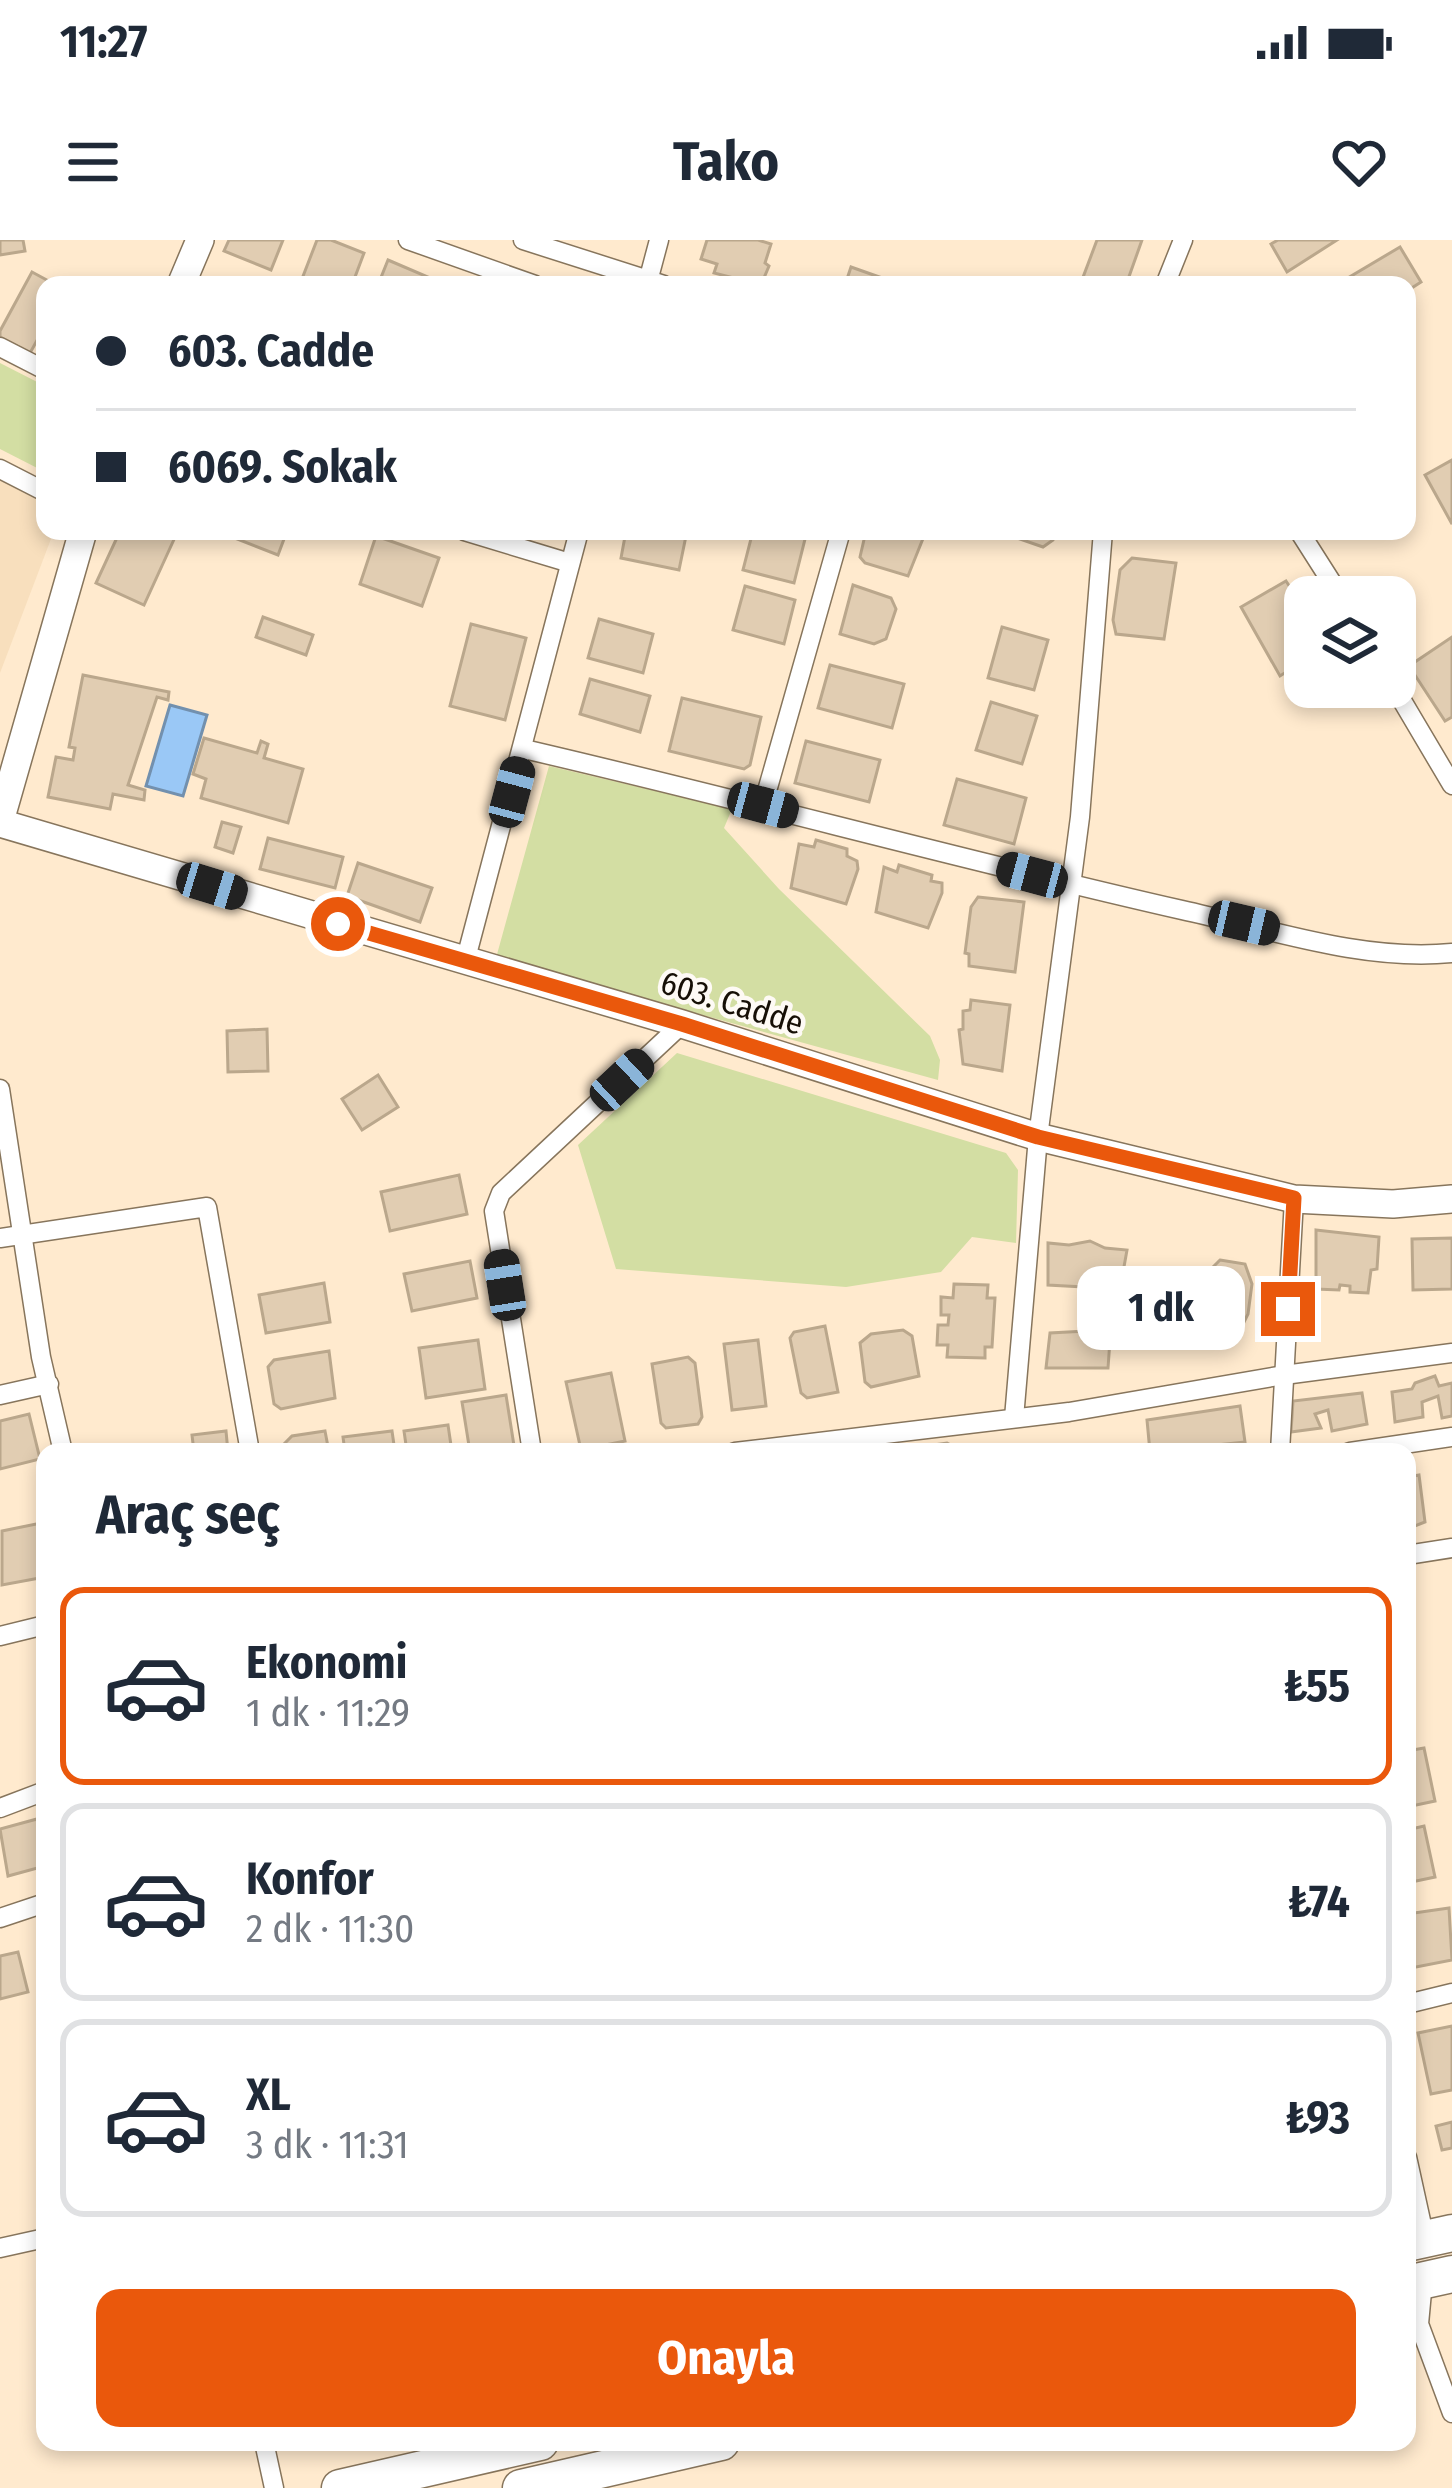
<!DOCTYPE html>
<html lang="tr">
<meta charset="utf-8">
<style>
:root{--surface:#fff;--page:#f2f2f3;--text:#1f2937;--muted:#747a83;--line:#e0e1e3;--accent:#ea580c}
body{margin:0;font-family:"Fira Sans Condensed",sans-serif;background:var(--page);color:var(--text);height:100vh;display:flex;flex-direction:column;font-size:45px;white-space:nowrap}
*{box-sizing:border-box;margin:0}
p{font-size:39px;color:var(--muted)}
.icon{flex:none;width:66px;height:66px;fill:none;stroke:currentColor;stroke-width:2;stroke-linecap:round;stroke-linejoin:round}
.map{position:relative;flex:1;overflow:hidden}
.sheet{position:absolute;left:36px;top:1203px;width:1380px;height:1008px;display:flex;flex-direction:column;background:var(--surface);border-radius:24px;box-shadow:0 6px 18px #0003}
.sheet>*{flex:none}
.top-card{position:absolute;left:36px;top:36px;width:1380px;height:264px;border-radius:24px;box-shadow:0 6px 18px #0003;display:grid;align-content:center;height:264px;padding:0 60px;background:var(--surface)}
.buttons{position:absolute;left:1284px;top:336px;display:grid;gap:24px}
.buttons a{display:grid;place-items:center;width:132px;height:132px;border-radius:24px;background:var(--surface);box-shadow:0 6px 18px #0003;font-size:60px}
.end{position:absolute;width:54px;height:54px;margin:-27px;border:15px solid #ea580c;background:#fff;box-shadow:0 0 0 6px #fff}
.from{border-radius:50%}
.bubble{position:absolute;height:84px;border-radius:24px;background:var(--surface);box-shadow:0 6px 18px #0003;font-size:39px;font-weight:700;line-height:84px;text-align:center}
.car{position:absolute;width:36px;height:72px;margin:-36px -18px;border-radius:15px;box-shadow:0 0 9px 3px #0007;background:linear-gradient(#222 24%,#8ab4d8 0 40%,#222 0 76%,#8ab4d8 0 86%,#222 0)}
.top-card b{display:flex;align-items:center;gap:42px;height:114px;font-size:45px}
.top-card b+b{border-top:3px solid var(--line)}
.top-card i{width:30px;height:30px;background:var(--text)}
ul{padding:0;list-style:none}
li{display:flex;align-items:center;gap:36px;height:198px;margin:0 24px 18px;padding:0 36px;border:6px solid var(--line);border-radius:24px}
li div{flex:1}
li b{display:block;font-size:45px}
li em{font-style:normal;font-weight:700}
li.current{border-color:var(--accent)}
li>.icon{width:108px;height:108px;stroke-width:1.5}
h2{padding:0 60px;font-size:54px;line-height:144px}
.action{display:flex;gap:24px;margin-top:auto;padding:24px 60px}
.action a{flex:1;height:138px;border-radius:24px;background:var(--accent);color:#fff;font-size:48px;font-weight:700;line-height:138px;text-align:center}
.status{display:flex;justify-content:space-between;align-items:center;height:84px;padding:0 60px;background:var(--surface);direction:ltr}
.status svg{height:33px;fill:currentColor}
header{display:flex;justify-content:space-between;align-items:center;height:156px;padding:0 60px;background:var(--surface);font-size:54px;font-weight:700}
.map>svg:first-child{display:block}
.built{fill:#f8dfbd}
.green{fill:#d3dea3}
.water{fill:#9ac8f6;stroke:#7290ae;stroke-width:3}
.building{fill:#e1cdb2;stroke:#baa78c;stroke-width:3}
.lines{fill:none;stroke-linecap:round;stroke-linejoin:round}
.street-casing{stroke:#87755c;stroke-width:21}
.secondary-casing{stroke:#87755c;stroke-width:30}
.highway-casing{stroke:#87755c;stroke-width:39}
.street{stroke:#fff;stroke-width:18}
.secondary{stroke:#fff;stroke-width:27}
.highway{stroke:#fff;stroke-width:36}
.route{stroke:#ea580c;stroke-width:15}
.labels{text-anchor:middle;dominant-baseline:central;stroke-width:9;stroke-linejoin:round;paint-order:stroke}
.street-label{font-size:33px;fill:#160f06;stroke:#fefaf5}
</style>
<div class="status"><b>11:27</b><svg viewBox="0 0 49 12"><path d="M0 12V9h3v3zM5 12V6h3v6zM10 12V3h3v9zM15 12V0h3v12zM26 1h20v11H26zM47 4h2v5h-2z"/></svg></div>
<header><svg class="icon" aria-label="menu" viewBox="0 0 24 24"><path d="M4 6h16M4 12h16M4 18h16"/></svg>Tako<svg class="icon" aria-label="heart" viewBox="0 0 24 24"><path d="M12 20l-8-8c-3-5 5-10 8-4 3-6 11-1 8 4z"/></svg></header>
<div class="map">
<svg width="1452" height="2248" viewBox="0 0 1452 2248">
<rect width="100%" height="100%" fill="#ffeace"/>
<path class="built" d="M0,236L45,257V291H54L0,433Z"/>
<g class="green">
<path d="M0,123L45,146V232L0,209Z"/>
<path d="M549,526L732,569L724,588L779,649L930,796L940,820L938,840L496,718Z"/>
<path d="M677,813L1006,913L1018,930L1016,1003L972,997L941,1032L846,1047L616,1029L578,905Z"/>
</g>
<path class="water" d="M170,465L207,475L183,556L146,546Z"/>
<g class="building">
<path d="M0,0H23L25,11L0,15Z"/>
<path d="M229,0H283L271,30L224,11Z"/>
<path d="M317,0H331L364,13L352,45L300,44Z"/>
<path d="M707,0H758L771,4L765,23L769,26L761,45L714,33L717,24L701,19Z"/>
<path d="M1097,0H1142L1126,45H1095L1082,40Z"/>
<path d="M1278,0H1337L1287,32L1271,4Z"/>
<path d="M1400,7L1421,42L1407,51V45H1336Z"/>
<path d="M388,20L428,37L425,45H378Z"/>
<path d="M851,27L902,45H845Z"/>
<path d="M32,32L56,45H45V86L30,113L0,97V91Z"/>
<path d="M1452,220V284L1425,235Z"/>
<path d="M120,291H168L176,295L144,365L96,343Z"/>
<path d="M217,291H287L278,315Z"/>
<path d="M626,291H687L679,330L621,318Z"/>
<path d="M753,291H773L805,299L794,343L743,330Z"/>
<path d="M866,291H926L908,336L865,323L860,317Z"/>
<path d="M997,291H1057L1053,300L1043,307Z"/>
<path d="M376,296L439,318L422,366L360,344Z"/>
<path d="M1132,318L1176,323L1164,399L1116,394L1113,380L1120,330Z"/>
<path d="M1286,341L1305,370V420L1280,436L1241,367Z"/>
<path d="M853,345L891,358L896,369L886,399L874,404L840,394Z"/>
<path d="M745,346L795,360L784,404L733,390Z"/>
<path d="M263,377L313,395L306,415L256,397Z"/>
<path d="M599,379L653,394L643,433L588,418Z"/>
<path d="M471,384L526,398L505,480L450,466Z"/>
<path d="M1002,387L1048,400L1034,450L988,438Z"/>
<path d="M1452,397V477L1445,481L1409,426Z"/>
<path d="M830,425L904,444L892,488L818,468Z"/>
<path d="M83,435L169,452L168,460L157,457L128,545L145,550L144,560L113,554L110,569L48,557L56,517L73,520L75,508L69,507Z"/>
<path d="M590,439L650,456L640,492L580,474Z"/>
<path d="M682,458L761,477L750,525L744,529L669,511Z"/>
<path d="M991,462L1037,476L1022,524L976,510Z"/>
<path d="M204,498L257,513L261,501L268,504L264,518L303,529L288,583L201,558L206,539L193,534Z"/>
<path d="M806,501L880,520L869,562L795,543Z"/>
<path d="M957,539L1026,558L1014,604L944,585Z"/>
<path d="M222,582L241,587L233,613L215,607Z"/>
<path d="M268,598L343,617L335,648L260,629Z"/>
<path d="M816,600L847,609V616L857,621L858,629L846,664L791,648L799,604L814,607Z"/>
<path d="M358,623L432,648L420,682L347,656Z"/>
<path d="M899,625L932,635L931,641L942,643V653L928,688L876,672L884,627L897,632Z"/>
<path d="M978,657L1024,662L1015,732L969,726V714L965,713L971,667Z"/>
<path d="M971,760L1010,765L1002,831L963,824L959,790L963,789V771L970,770Z"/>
<path d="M267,789L268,831L228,832L227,791Z"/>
<path d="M378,835L398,867L362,890L342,859Z"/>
<path d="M459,935L467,974L390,991L381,952Z"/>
<path d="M1316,990L1379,997L1377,1029L1371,1030L1368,1053L1350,1052V1046L1340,1045L1339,1050L1316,1049Z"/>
<path d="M1452,998V1049L1413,1050L1412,999Z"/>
<path d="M1090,1001L1105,1008L1127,1010L1120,1049L1048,1045V1003L1069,1005Z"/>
<path d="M1220,1020L1245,1024L1252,1044L1248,1074L1237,1096L1210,1092L1200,1077L1207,1033Z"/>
<path d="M470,1021L477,1058L412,1071L404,1034Z"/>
<path d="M324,1043L330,1082L266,1093L259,1055Z"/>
<path d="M954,1044L988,1045L987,1058H995L992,1107H985V1118L947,1117L948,1105H937L938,1085H948L949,1075H941V1057L953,1058Z"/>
<path d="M825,1086L838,1152L807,1158L801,1153L790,1098L794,1092Z"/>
<path d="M903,1090L912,1096L919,1136L871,1147L865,1142L860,1103L871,1094Z"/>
<path d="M1105,1090L1110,1100L1108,1128H1046L1050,1093Z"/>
<path d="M478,1100L485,1149L426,1158L419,1108Z"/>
<path d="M758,1100L766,1166L732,1170L724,1104Z"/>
<path d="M329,1111L335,1158L281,1169L274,1164L268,1127L274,1120Z"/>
<path d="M688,1117L695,1123L702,1177L698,1184L666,1188L661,1183L652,1124Z"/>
<path d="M611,1133L625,1201L581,1210L566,1142Z"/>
<path d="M1435,1136L1439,1146L1452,1143V1176L1442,1178L1438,1156L1422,1162L1423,1177L1395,1182L1392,1152L1412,1149L1415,1143Z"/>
<path d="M1362,1153L1367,1184L1332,1191L1328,1170L1315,1174L1321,1188L1291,1192L1293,1161Z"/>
<path d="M506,1155L515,1212H470L462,1162Z"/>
<path d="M1240,1166L1245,1202L1150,1212L1147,1180Z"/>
<path d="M29,1174L40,1219L0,1229V1181Z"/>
<path d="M448,1185L452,1212H407L404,1191Z"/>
<path d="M226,1191L228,1212H194L192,1195Z"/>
<path d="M325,1191L329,1212H285L284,1204L292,1196Z"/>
<path d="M392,1191L395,1212H345L343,1197Z"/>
<path d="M947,1203L964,1212L893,1210L920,1207Z"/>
<path d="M1419,1235L1425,1282L1407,1289V1237Z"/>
<path d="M41,1283L45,1337L2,1345V1291Z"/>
<path d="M1424,1508L1435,1561L1407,1567V1511Z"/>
<path d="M37,1579L45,1626L8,1636L0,1589Z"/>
<path d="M1424,1586L1435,1637L1407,1643V1590Z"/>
<path d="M1449,1668L1452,1720L1411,1728L1407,1674Z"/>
<path d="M18,1712L28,1752L0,1759V1716Z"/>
<path d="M1452,1786V1850L1431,1854L1418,1793Z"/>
<path d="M1452,1882V1908L1442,1910L1436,1886Z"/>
</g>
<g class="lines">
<g class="street-casing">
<g id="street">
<path d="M408,0L535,45"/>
<path d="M523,0L664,45"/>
<path d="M647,45L659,0"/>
<path d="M1165,45L1183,0"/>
<path d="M0,107L45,130"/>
<path d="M0,229L45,252"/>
<path d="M464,291L570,323"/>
<path d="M1299,291L1341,357"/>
<path d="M1394,447L1452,545"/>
<path d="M524,509C744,560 962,620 1182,670C1269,689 1363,722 1452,713"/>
<path d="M763,565L841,291"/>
<path d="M465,722L579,291"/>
<path d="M0,849L41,1117L63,1212"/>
<path d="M0,998L207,967L250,1212"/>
<path d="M0,1155L49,1144"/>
<path d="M1014,1178L1038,897L1080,577L1103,291"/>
<path d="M532,1212L494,971L501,953L682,784"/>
<path d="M735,1212L1069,1172L1284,1135L1452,1113"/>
<path d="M1280,1212L1294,959"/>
<path d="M1350,1212L1452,1197"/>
<path d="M1407,1315L1452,1308"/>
<path d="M0,1396L45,1385"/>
<path d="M0,1568L45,1551"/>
<path d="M0,1678L45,1663"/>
<path d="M1407,1764L1452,1753"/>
<path d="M1407,1917L1425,1999"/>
<path d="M0,2008L45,1998"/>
<path d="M1423,2041L1419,2084L1452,2173"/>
<path d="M264,2202L274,2248"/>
</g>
</g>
<g class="secondary-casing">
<g id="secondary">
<path d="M181,45L200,0"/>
<path d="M0,581L83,291"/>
<path d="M0,583L682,784L1038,897L1294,959L1393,964L1452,959"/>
</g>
</g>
<g class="highway-casing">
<g id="highway">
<path d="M1407,2003L1452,1993"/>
<path d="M1407,2044L1452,2034"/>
<path d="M340,2248L540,2202"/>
<path d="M521,2248L721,2202"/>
</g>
</g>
<use href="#street" class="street"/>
<use href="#secondary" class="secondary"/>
<use href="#highway" class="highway"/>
</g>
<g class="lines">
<path class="route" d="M338,684L682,784L1038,897L1294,958L1288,1069"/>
</g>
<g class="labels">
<g class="street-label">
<text transform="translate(732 763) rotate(17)">603. Cadde</text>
</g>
</g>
</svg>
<div class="buttons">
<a><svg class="icon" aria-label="layers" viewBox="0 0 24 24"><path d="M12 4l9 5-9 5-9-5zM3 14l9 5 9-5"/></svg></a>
</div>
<i class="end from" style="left:338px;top:684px"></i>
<i class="end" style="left:1288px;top:1069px"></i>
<div class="bubble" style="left:1077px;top:1026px;width:168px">1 dk</div>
<i class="car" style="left:512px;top:552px;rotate:15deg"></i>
<i class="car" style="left:763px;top:565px;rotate:105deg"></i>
<i class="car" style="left:1032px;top:635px;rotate:285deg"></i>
<i class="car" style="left:212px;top:646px;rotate:107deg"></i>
<i class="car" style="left:1244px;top:683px;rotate:103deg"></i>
<i class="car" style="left:622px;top:840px;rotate:47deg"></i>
<i class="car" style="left:505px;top:1045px;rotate:351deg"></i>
<div class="top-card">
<b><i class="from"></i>603. Cadde</b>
<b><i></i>6069. Sokak</b>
</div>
<section class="sheet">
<h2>Araç seç</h2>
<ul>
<li class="current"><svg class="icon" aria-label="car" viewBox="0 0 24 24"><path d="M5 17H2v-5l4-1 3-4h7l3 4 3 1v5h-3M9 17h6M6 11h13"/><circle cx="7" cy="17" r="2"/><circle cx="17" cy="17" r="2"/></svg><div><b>Ekonomi</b><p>1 dk · 11:29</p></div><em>₺55</em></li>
<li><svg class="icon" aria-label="car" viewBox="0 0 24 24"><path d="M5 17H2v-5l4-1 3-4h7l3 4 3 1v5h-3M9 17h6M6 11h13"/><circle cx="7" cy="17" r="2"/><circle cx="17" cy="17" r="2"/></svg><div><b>Konfor</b><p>2 dk · 11:30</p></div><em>₺74</em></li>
<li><svg class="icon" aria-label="car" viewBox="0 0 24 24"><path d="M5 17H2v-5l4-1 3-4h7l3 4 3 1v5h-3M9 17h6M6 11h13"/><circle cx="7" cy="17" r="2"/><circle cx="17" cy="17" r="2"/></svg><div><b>XL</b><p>3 dk · 11:31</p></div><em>₺93</em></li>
</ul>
<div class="action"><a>Onayla</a></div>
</section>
</div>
